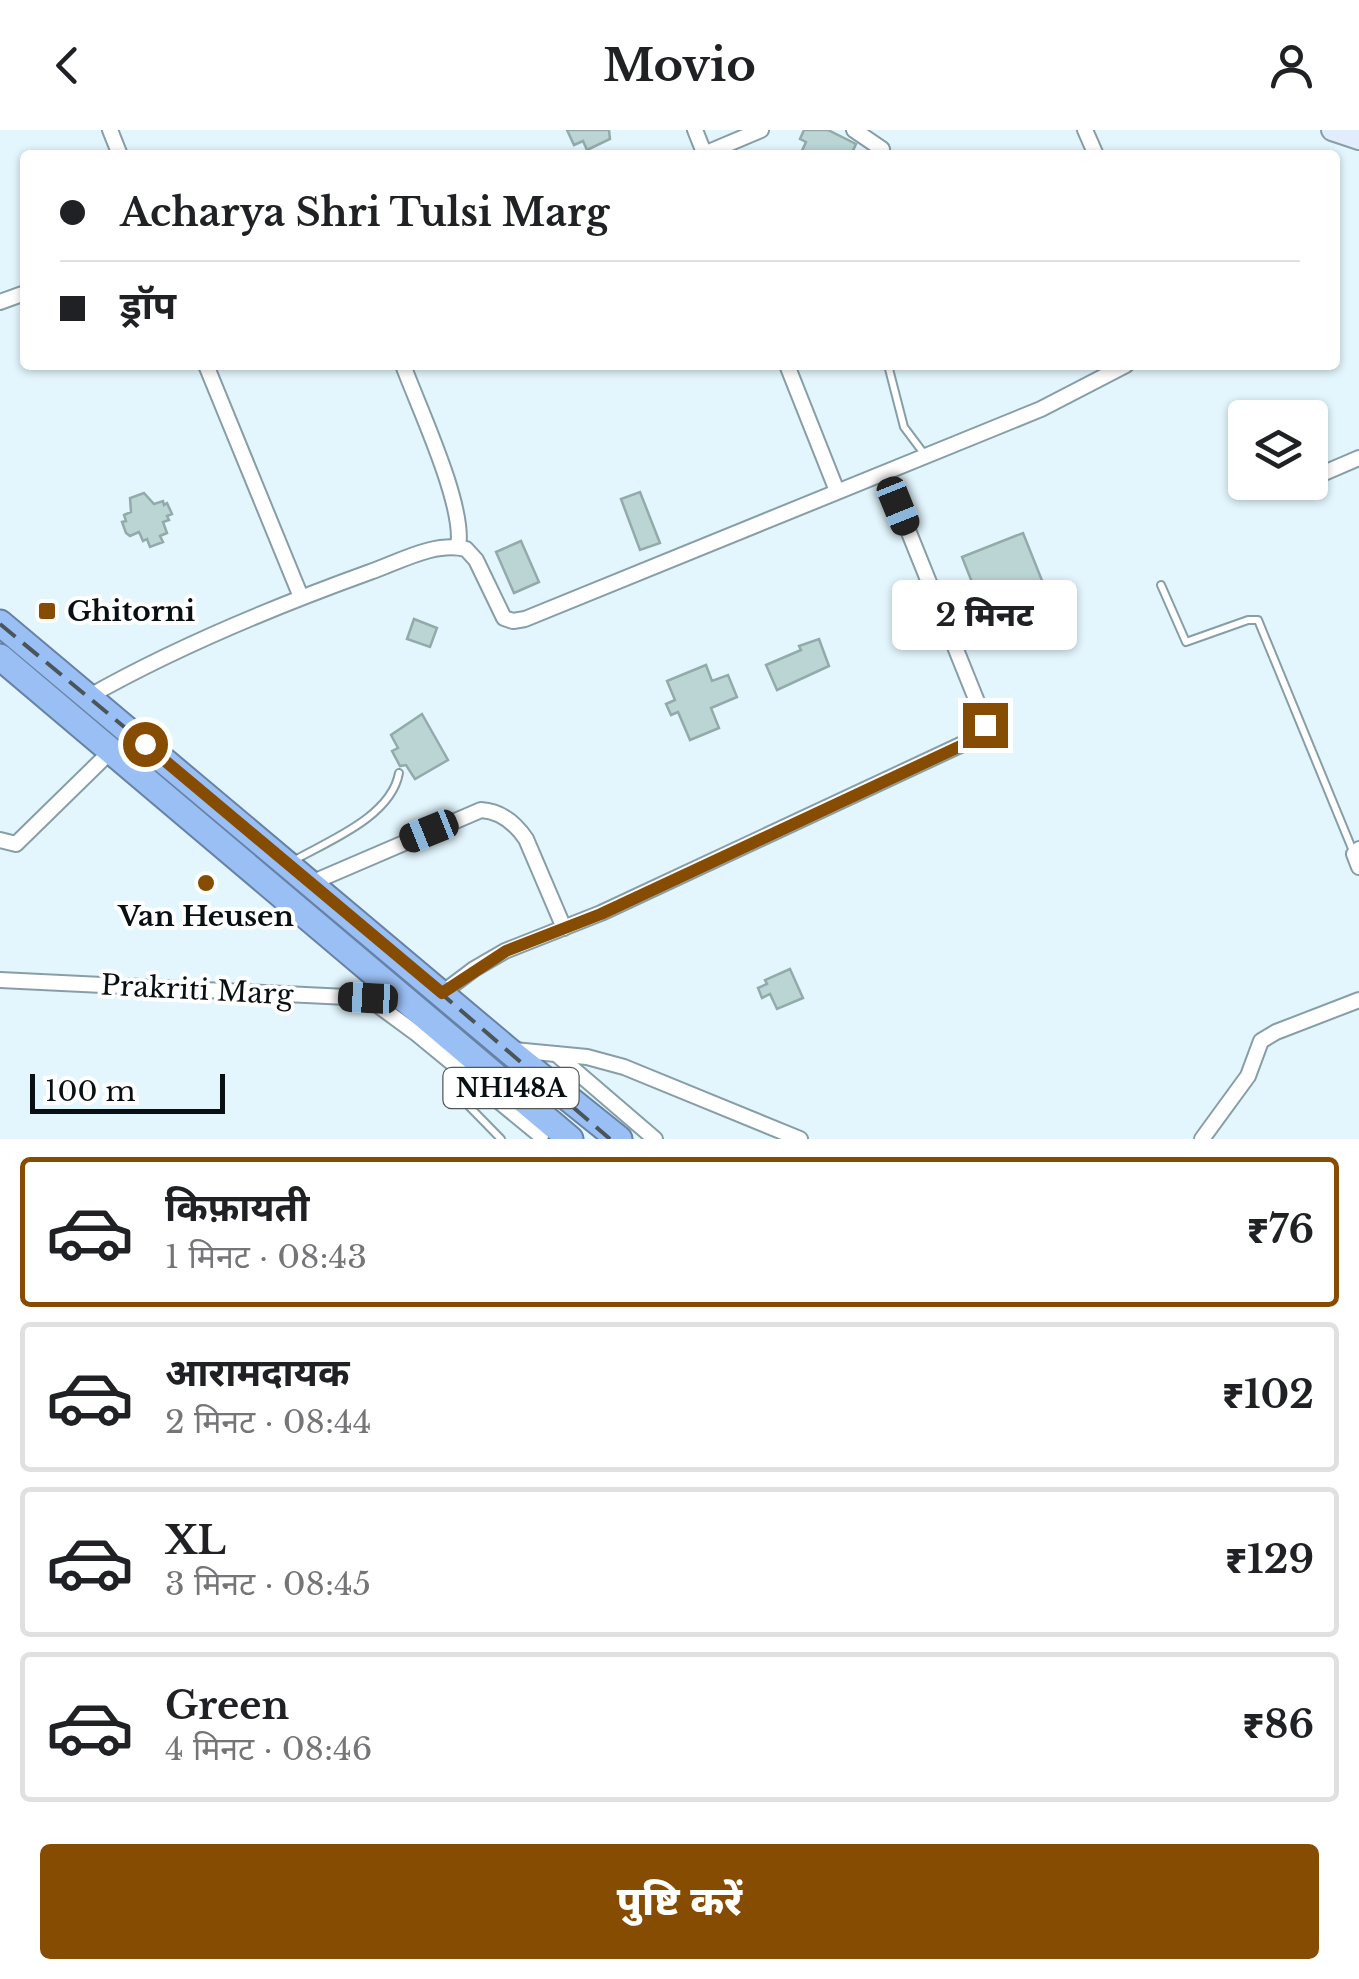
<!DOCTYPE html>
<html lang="hi">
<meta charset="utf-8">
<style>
:root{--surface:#fff;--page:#f6f6f6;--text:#202124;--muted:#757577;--line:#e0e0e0;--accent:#864c02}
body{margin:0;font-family:"Libre Baskerville","Noto Sans Devanagari",serif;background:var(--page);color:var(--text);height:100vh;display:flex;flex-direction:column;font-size:38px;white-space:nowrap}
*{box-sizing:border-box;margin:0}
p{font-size:32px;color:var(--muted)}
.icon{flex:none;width:55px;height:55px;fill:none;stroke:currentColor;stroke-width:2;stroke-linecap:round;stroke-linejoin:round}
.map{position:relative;height:1009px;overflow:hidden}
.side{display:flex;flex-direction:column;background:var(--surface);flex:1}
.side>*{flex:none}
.hud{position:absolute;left:20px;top:20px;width:1320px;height:220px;border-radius:10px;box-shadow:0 2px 8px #0004;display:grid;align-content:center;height:220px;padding:0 40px;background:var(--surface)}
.controls{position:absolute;left:1228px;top:270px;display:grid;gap:20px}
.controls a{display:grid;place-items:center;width:100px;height:100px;border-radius:10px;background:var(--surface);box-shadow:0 2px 8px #0004;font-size:50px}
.scale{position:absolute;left:30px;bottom:25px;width:195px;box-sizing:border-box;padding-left:10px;border:5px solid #081013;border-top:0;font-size:28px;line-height:35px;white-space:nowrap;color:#081013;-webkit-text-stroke:8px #fff;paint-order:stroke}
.end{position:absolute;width:45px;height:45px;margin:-22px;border:12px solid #864c02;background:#fff;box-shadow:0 0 0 5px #fff}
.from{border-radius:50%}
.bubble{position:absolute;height:70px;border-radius:10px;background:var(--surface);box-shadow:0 2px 8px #0004;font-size:32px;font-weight:800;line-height:70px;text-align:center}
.car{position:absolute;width:30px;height:60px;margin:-30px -15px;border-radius:12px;box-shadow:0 0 8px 2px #0007;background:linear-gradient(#222 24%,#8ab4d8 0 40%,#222 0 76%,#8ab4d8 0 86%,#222 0)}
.hud b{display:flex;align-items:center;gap:35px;height:95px;font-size:38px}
.hud b+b{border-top:2px solid var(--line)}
.hud i{width:25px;height:25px;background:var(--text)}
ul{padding:18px 0 0;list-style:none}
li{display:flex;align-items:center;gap:30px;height:150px;margin:0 20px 15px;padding:0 20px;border:5px solid var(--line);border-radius:10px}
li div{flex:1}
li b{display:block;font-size:38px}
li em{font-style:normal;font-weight:800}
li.active{border-color:var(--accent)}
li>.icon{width:90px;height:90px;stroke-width:1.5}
.button{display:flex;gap:20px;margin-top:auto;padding:20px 40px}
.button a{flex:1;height:115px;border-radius:10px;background:var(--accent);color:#fff;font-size:40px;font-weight:800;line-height:115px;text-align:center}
header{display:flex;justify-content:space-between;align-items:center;height:130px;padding:0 40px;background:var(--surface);font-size:45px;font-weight:800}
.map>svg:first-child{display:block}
.building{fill:#bbd5d4;stroke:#92abaa;stroke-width:2.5}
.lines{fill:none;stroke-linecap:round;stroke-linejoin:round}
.lane-casing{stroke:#889ea7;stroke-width:10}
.street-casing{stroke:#889ea7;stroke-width:18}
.secondary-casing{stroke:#889ea7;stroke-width:24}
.highway-casing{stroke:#6782a5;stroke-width:29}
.lane{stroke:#fff;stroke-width:6}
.street{stroke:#fff;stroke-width:14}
.secondary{stroke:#e1ecfc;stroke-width:20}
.highway{stroke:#9abff4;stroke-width:25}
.rail{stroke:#4a555a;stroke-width:4;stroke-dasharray:20 10;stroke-linecap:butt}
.route{stroke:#864c02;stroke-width:12}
.poi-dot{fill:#864c02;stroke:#fff;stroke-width:4}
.labels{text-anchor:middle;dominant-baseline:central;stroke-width:8;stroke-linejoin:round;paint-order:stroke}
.shield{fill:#fff;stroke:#52585a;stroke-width:2.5}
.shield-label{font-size:25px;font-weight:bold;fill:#081013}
.poi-label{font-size:28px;font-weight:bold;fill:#081013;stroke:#fff;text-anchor:start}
.street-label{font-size:28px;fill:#081013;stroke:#fff}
</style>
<header><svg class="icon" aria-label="back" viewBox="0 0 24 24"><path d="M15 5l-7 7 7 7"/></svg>Movio<svg class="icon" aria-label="person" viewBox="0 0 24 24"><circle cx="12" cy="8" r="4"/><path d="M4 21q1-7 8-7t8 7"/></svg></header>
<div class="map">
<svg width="1359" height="1009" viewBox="0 0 1359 1009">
<rect width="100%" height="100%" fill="#e3f6fd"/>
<g class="building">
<path d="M567,0H609L610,9L587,20L583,11L574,15Z"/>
<path d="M804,0H828L856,14L851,25H800L806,12L800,9Z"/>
<path d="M640,362L660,413L640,420L621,369Z"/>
<path d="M144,363L154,374L163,371L164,375L167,373L172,384L167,386L169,390L163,392L167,403L160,406L163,412L150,417L147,409L143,411L139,402L130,406L126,403L122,392L126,391L124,385L131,382L130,368Z"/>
<path d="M1023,403L1057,488L1040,495L1029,466L1000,478L1012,506L996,513L962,427Z"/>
<path d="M521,411L539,452L514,463L496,422Z"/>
<path d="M414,489L437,498L430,517L407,509Z"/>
<path d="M819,509L829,536L777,560L766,535L801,520L799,516Z"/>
<path d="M706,535L712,551L728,545L737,567L711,578L719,598L690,610L678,582L671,585L666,574L675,570L667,551Z"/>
<path d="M422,584L448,630L415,649L406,635L400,636L392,621L398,618L391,605Z"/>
<path d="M790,839L803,868L777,879L770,864L762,868L758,858L767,854L765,850Z"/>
</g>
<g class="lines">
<g class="lane-casing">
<g id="lane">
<path d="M888,235L904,297L925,325"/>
<path d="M1161,455L1186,512L1248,490H1258L1353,721"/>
<path d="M293,731C328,711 391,687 399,643"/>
<path d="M458,965L501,1009"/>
</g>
</g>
<g class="street-casing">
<g id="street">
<path d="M110,0L120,25"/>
<path d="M695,0L705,25"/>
<path d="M854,0L882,19"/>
<path d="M1085,0L1096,25"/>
<path d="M704,24L761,0"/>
<path d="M0,172L25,163"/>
<path d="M206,235L301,467"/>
<path d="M403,235C418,276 466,377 458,417"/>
<path d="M787,235L837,361"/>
<path d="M1310,349L1359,328"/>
<path d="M1287,358L1301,352"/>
<path d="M88,567C178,516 273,477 370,442C399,432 435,411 466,419L476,430L504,488L513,491L525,489L1041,279L1126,235"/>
<path d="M0,710L16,714L112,620"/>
<path d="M1359,719L1354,724L1359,737"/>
<path d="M311,753L481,680C500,681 515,693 526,709L564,798"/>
<path d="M0,850L368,868L389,854"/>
<path d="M442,863L474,839L505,821L601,783L984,604L982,584L885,343"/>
<path d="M368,868L417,904L541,1006"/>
<path d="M514,920L587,927L624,937L800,1009"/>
<path d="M556,924L655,1009"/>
<path d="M1202,1009L1248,946L1261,911L1276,902L1359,870"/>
</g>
</g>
<g class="secondary-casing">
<path id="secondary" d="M1332,0L1359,9"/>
</g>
<g class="highway-casing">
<g id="highway">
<path d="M0,493L508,920L619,1009"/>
<path d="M0,527L570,1009"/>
</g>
</g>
<use href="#lane" class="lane"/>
<use href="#street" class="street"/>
<use href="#secondary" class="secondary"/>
<use href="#highway" class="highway"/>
<path class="rail" d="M0,494L327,765L610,1009"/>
</g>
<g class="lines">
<path class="route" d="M145,614L442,863L506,821L601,784L980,607L986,602L985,595"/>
</g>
<g class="poi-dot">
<rect x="37" y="471" width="20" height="20" rx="5"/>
<circle cx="206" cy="753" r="10"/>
</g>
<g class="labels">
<rect class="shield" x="443.5" y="938" width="135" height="40" rx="8"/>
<g class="shield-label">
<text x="511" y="958">NH148A</text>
</g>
<g class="poi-label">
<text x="67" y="481">Ghitorni</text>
<text x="206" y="786" text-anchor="middle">Van Heusen</text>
</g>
<g class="street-label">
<text transform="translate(197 860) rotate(3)">Prakriti Marg</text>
</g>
</g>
</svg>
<div class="controls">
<a><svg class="icon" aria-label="layers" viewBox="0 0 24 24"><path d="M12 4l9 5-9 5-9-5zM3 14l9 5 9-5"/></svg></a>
</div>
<div class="scale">100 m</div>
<i class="end from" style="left:145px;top:614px"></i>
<i class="end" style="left:985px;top:595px"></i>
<div class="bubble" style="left:892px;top:450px;width:185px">2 मिनट</div>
<i class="car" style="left:898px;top:376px;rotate:158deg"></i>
<i class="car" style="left:429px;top:701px;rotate:248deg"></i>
<i class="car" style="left:368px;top:868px;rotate:273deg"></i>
<div class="hud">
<b><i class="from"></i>Acharya Shri Tulsi Marg</b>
<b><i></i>ड्रॉप</b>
</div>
</div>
<section class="side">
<ul>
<li class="active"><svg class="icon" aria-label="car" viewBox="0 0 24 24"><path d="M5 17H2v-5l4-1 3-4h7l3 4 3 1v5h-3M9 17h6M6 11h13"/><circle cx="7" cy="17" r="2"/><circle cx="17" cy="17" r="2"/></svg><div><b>किफ़ायती</b><p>1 मिनट · 08:43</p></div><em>₹76</em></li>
<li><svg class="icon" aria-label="car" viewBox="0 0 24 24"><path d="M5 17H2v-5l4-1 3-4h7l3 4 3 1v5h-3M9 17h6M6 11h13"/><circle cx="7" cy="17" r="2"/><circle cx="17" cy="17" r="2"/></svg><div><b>आरामदायक</b><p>2 मिनट · 08:44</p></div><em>₹102</em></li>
<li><svg class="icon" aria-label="car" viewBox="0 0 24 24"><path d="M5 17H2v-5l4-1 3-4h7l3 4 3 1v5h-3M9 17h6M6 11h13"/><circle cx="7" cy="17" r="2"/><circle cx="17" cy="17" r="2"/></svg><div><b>XL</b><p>3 मिनट · 08:45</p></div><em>₹129</em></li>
<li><svg class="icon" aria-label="car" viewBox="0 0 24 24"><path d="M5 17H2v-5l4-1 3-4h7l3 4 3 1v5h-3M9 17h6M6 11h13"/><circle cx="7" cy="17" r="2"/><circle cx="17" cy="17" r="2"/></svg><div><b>Green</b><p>4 मिनट · 08:46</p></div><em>₹86</em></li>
</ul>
<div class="button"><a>पुष्टि करें</a></div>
</section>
